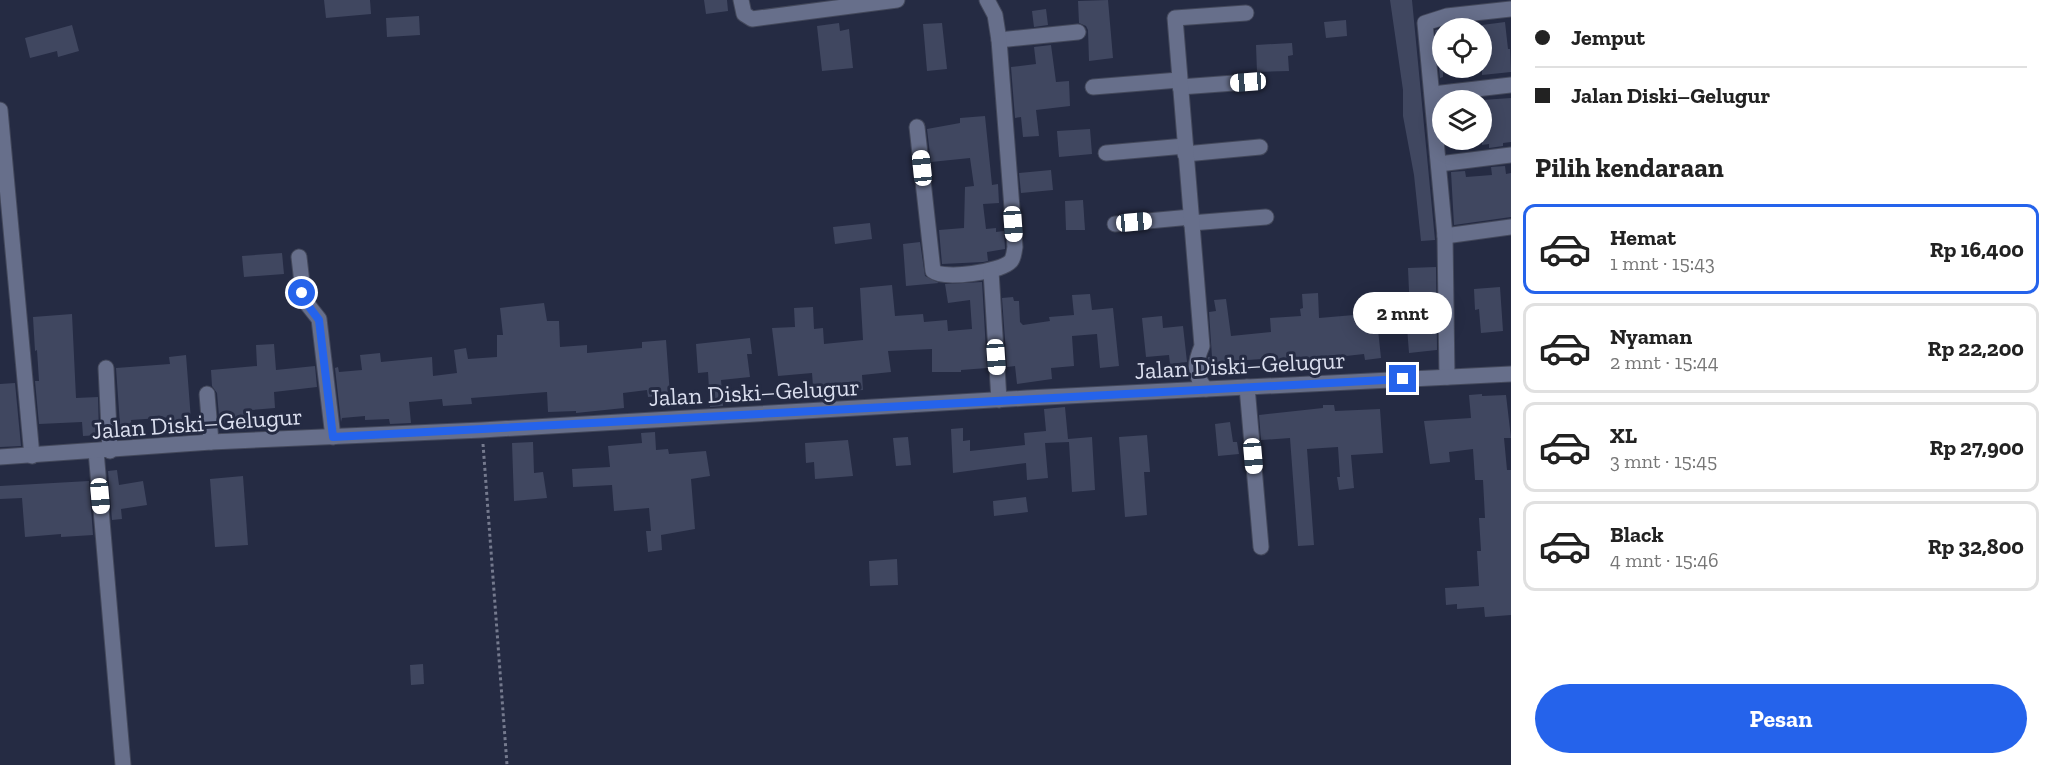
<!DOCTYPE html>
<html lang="id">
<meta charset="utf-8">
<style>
:root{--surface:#fff;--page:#f2f2f2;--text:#222;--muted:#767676;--line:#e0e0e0;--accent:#2563eb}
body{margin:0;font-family:"Zilla Slab",serif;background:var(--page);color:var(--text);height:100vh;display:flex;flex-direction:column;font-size:22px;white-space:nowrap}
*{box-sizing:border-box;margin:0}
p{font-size:20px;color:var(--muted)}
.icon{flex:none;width:33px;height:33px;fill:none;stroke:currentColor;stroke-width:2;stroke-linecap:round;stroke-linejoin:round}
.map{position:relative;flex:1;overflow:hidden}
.side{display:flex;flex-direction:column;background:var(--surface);width:540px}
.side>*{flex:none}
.banner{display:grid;align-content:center;height:132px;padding:0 24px;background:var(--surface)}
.fabs{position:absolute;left:1432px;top:18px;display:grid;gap:12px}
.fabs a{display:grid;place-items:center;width:60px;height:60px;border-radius:50%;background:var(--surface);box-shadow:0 3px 15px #0003;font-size:30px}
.end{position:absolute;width:27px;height:27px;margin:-14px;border:8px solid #2563eb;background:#fff;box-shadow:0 0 0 3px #fff}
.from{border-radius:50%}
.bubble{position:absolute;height:42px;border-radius:21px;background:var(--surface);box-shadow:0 3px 15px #0003;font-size:20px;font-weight:700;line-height:42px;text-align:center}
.car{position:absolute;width:18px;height:36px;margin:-18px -9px;border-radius:8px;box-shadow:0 0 4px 2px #0007;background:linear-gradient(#fff 24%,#345 0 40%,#fff 0 76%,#345 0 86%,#fff 0)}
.banner b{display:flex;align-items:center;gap:21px;height:57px;font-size:22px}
.banner b+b{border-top:2px solid var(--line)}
.banner i{width:15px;height:15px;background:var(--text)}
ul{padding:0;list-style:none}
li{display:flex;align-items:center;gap:18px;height:90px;margin:0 12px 9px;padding:0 12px;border:3px solid var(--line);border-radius:12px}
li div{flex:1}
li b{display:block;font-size:22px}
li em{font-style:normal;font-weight:700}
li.current{border-color:var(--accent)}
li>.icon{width:54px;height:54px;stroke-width:1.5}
h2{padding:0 24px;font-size:27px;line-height:72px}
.primary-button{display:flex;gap:12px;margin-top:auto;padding:12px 24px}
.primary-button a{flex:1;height:69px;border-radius:36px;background:var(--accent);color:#fff;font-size:24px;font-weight:700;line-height:69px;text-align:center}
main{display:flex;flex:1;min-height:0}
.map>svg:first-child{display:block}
.building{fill:#404760}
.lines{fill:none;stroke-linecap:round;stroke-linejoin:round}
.street-casing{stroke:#43485b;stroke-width:17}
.secondary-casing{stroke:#43485b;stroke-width:17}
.path{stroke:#757a8e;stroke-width:3;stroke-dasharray:3 3;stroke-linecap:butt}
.street{stroke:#676f8b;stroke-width:15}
.secondary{stroke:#676f8b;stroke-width:15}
.route{stroke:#2563eb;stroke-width:8}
.labels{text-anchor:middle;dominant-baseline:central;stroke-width:6;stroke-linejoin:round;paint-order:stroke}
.street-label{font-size:24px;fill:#dadeee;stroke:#252b43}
</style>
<main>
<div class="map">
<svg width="1511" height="765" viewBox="0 0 1511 765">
<rect width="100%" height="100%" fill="#252b43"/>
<g class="building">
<path d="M324,0H370L371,14L326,18Z"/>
<path d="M704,0H727L728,11L706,14Z"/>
<path d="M1108,0L1113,58L1089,61L1088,30L1086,26L1079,23L1078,1Z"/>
<path d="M1390,0H1412L1435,240L1421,241L1414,175L1403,116V90Z"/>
<path d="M1046,9L1048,25L1034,27L1032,11Z"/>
<path d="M419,16L420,35L387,37L386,18Z"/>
<path d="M1346,20L1347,36L1326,38L1324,22Z"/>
<path d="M1505,22L1508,49H1510L1511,72L1482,75V25Z"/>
<path d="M839,23L840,31L849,29L853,68L822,71L817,26Z"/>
<path d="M942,23L947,69L927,71L923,24Z"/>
<path d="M72,25L79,51L58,57L57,51L30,58L25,38Z"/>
<path d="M1443,28V77L1440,78L1435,30Z"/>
<path d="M1292,43L1293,55L1288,56L1289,71L1257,72L1256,45Z"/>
<path d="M1051,45L1056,82L1069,81L1070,106L1036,110L1039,136L1023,137L1021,117L1015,118L1011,67L1036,64L1034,47Z"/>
<path d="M1511,98V142L1503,143V146L1489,148V144L1482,145V100Z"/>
<path d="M985,116L992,185L998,184L999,203L983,204L986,229L996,228V232L1004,231L1005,249L987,252L988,261L983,262L942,264L939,230L964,228L965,187L974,186L970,158L931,162L927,129L960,123V118Z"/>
<path d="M1090,129L1092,154L1059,157L1057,131Z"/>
<path d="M1505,166L1506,174L1511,173V217L1454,225L1451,172L1465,171L1466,177L1492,175L1491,167Z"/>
<path d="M1051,170L1053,190L1021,193L1019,173Z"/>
<path d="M1083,200L1085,230H1066L1065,201Z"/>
<path d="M870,223L872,239L835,244L833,227Z"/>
<path d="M920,242L925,276L939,283L906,286L903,244Z"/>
<path d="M282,253L284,274L244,277L242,256Z"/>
<path d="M1436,267L1437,350L1409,353L1406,314H1410L1408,268Z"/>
<path d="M982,282L987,368L961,370V372H932V349L888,351L891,372L862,375L863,390L827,392V398L814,399L812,373L778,376L772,328L795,327L794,308L813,307L814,329L823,328L824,344L863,340L860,288L892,285L895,316L923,314L924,322L947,320L948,331L972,329L970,300L948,303L945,284Z"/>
<path d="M1500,287L1503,331L1481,333L1479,309L1475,310L1474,289Z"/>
<path d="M1318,293L1319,318L1354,315V322L1377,320L1381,358L1365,360L1364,354L1274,364V358L1234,361L1235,375L1210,378L1206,368L1208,357H1212L1209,312L1216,311L1214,300L1226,299L1231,336L1271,332L1270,318L1301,316L1300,309L1303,308L1302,294Z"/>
<path d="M1090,294L1092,310L1113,308L1119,366L1100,368L1097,334L1072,336L1074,366L1051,368L1052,379L1017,384L1015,366L1007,367L1002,298L1013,297L1014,301H1019L1020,322L1023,325L1050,321L1049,317L1074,315L1072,295Z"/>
<path d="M544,303L547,321H559L560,347L587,345V353L642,348V342L666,340L670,395L648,397L647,390L623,393L624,408L576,413V411L548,412L547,392L471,398L472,404L443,406L442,399L409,402L411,423L390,424L389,419L365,420V416L342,418L341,422L335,368L338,367L339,372L362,370L360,355L380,353L381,362L432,357L433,376L457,373L454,350L466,348L468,359L497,357V335H503L500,308Z"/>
<path d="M72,314L76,398L98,397L99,435L83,436L82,422L39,424L35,381H39L37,350L35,351L33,317Z"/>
<path d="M1162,316L1163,328L1183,326L1187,362L1170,364L1169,355L1146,357L1142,318Z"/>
<path d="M750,338L752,354H747L750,377L721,380L723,406L710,407L708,372L698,373L696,344Z"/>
<path d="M274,344L276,370L315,366L317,387L274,392L275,408L252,410L255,430L237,431V427H220L217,393L212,386L211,370L257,366L256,345Z"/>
<path d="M186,355L191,420L174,421V417L131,420L133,438L121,439L116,368L170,364L169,357Z"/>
<path d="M15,383L21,446L0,447V384Z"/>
<path d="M1482,394V396L1506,395L1511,438H1504L1507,470H1511V615L1485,617L1484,607L1457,609V604L1446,605L1445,588L1479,586L1477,551H1481L1479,518H1485L1483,480H1475L1473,449L1449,452L1450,462L1430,464L1424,421L1471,418L1469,395Z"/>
<path d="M1323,405H1334L1335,411L1380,409L1383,453L1351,455L1354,488L1339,490L1337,477H1340L1338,447L1307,449L1314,545L1298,546L1290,438L1261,440L1259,415L1323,408Z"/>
<path d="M1065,407L1068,439L1092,437L1095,490L1072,492L1069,442L1045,443L1048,478L1027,480L1026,463L953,473L951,429L963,428V441L970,440V451L1025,445L1024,433L1046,431L1044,409Z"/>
<path d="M1230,422L1233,442H1237L1239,454L1218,456L1215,424Z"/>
<path d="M655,432L656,450L668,449L669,454L706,451L710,476L691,479L695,529L661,535L662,550L648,552L646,531H651L649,508L614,511L612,485L573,487L572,469L610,467L608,446L642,443L641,433Z"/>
<path d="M1147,435L1150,472H1144L1147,515L1125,517L1119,437Z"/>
<path d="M908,437L911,465L896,466L893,438Z"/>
<path d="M848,440L853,476L815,479L814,462L806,463L805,443Z"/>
<path d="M533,442L534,473L543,472L547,498L514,501L512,443Z"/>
<path d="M117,470L119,485L143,481L147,505L121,509L122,519L112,520L108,471Z"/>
<path d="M243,476L248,545L215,547L210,479Z"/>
<path d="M89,481L93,535L61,537V534L25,537L22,498L0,499V486Z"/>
<path d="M1026,497L1028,512L994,516L993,501Z"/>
<path d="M897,559L898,585L870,586L869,561Z"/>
<path d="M423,664L424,684L411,685L410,665Z"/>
</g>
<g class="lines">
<g class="street-casing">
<g id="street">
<path d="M741,0L744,14L752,19L897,0"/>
<path d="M999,40L1078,32"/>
<path d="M1093,87L1179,80"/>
<path d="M1180,87L1248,82"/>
<path d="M1433,94L1511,85"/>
<path d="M0,110L32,456"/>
<path d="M917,127L933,271C944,280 1001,272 1011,261C1014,257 1014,252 1015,247L999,40L995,15L987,0"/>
<path d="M1106,153L1185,146"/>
<path d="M1185,154L1260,147"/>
<path d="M1439,164L1511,155"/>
<path d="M1191,223L1266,217"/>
<path d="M1115,224L1191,217"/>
<path d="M1445,236L1511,227"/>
<path d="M299,257L304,300L319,319L333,437"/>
<path d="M991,271L999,400"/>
<path d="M106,368L110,451"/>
<path d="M1447,377L1445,236L1425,23L1447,16L1511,9"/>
<path d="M1247,387L1261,547"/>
<path d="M1206,389C1193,375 1195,362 1202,346L1175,18L1246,13"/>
<path d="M207,394L211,442"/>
<path d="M96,451L123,765"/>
</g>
</g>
<g class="secondary-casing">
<path id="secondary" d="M0,457L211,442L482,430L1027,398L1511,374"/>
</g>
<path class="path" d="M483,444L507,765"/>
<use href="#street" class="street"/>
<use href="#secondary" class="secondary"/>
</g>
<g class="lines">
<path class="route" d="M302,293L304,300L319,320L333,437L1403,379"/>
</g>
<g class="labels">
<g class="street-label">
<text transform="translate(1240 365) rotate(-3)">Jalan Diski–Gelugur</text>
<text transform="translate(754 392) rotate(-3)">Jalan Diski–Gelugur</text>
<text transform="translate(197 423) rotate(-4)">Jalan Diski–Gelugur</text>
</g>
</g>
</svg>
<div class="fabs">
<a><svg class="icon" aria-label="locate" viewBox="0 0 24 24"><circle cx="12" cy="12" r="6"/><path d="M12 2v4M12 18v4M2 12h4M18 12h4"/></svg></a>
<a><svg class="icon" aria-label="layers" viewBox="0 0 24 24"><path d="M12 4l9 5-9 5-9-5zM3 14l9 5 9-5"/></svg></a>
</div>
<i class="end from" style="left:302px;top:293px"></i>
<i class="end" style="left:1403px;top:379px"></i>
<div class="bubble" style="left:1353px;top:292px;width:99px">2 mnt</div>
<i class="car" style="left:1248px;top:82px;rotate:266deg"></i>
<i class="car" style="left:922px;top:168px;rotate:354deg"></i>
<i class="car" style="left:1134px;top:222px;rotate:85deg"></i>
<i class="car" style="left:1013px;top:224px;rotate:176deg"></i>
<i class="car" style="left:996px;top:357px;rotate:176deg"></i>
<i class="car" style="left:1253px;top:456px;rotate:175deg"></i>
<i class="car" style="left:100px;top:496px;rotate:175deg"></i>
</div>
<section class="side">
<div class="banner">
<b><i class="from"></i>Jemput</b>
<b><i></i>Jalan Diski–Gelugur</b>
</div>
<h2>Pilih kendaraan</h2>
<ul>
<li class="current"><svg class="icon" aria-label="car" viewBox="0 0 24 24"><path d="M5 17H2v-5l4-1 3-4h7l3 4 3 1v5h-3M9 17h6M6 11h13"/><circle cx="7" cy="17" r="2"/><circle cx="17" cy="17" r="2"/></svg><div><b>Hemat</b><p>1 mnt · 15:43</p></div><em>Rp 16,400</em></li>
<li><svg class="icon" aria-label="car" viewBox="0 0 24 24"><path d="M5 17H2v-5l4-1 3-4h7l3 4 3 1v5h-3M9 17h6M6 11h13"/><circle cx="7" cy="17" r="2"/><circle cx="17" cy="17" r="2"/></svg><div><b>Nyaman</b><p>2 mnt · 15:44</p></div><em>Rp 22,200</em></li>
<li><svg class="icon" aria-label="car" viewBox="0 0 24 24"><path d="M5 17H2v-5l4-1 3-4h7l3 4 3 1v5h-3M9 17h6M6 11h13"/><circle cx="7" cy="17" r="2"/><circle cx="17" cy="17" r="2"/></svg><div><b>XL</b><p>3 mnt · 15:45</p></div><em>Rp 27,900</em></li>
<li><svg class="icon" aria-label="car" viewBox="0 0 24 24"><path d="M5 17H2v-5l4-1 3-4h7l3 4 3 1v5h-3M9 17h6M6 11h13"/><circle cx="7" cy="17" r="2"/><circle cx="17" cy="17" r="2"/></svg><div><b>Black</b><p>4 mnt · 15:46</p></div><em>Rp 32,800</em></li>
</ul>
<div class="primary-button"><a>Pesan</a></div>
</section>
</main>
